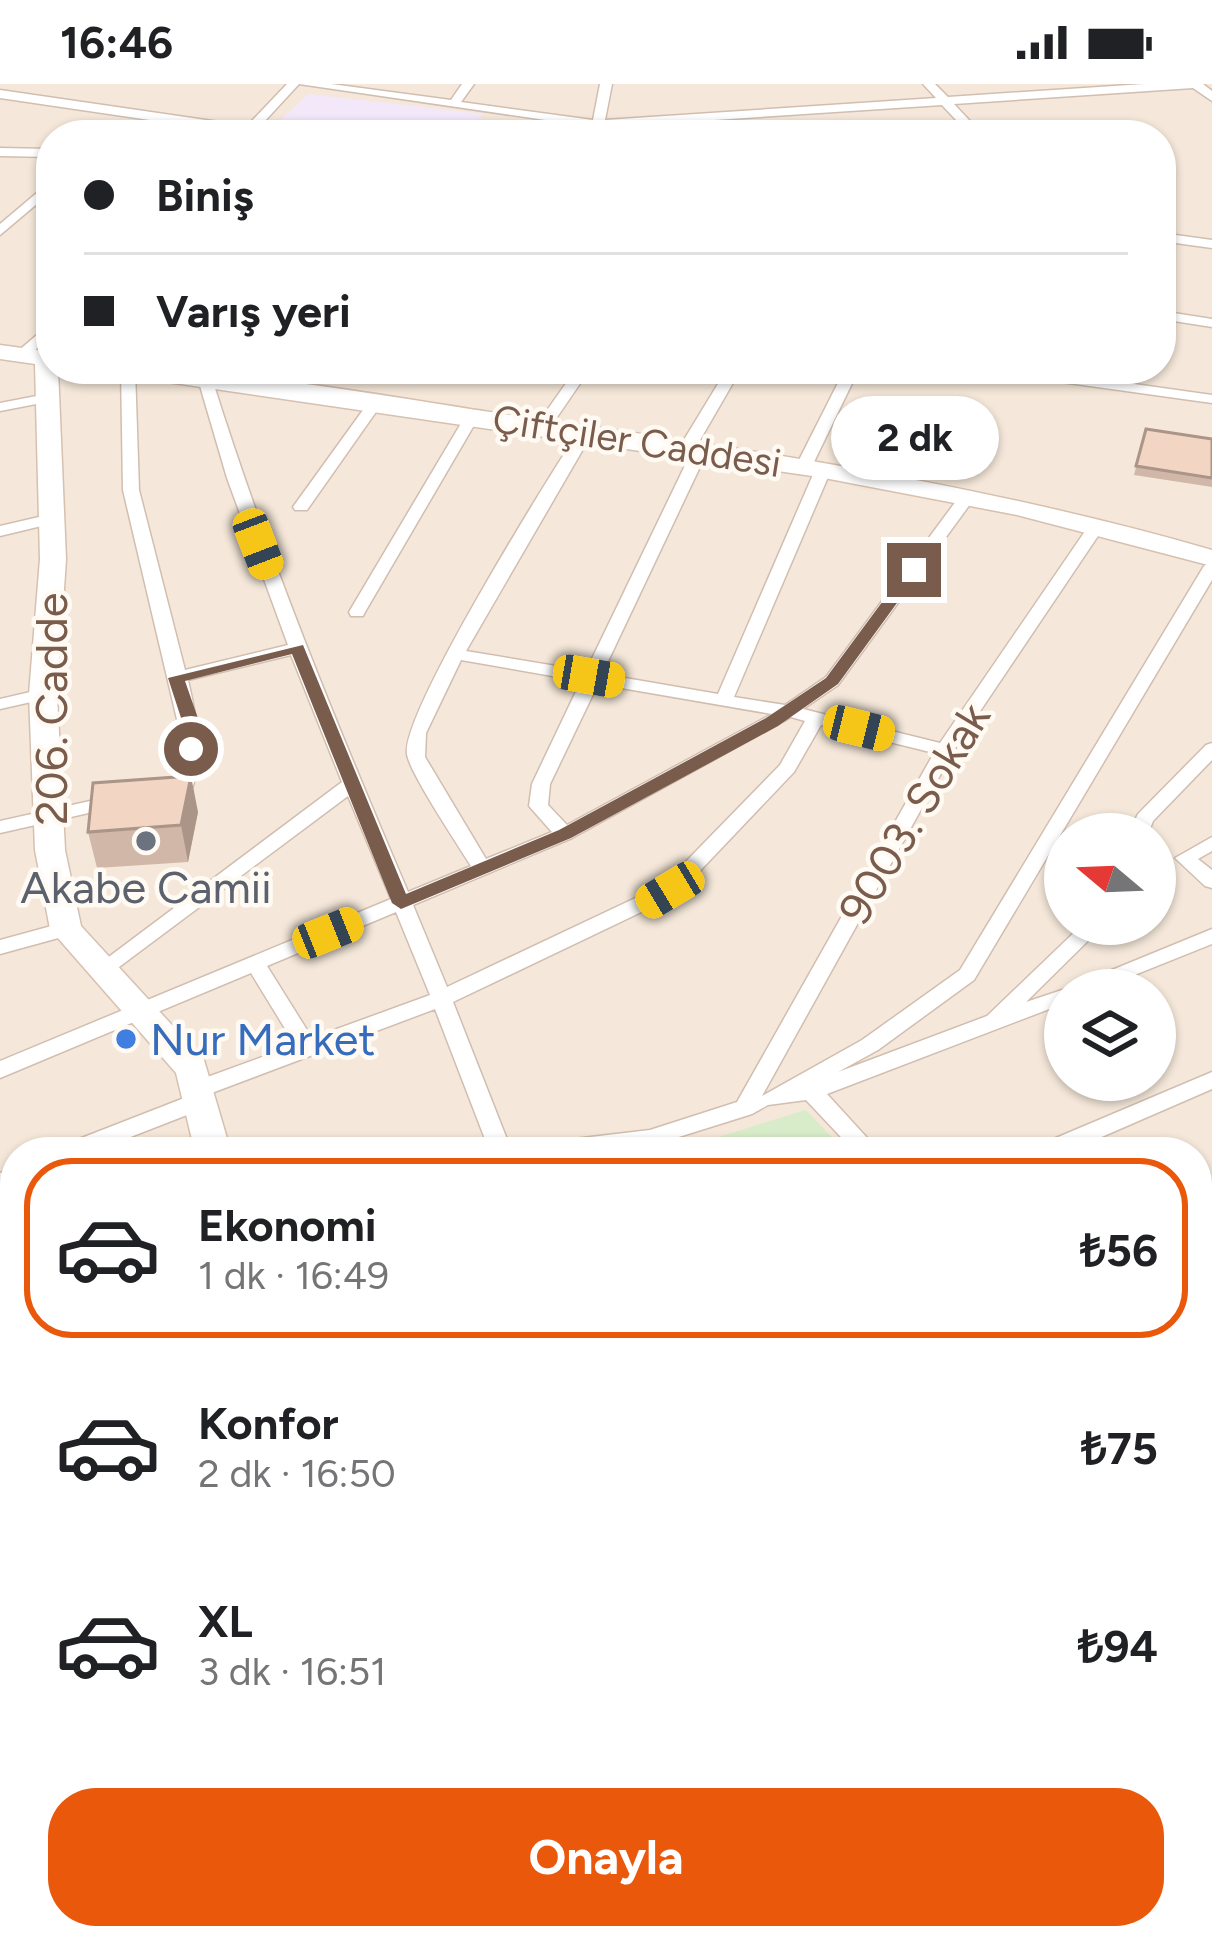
<!DOCTYPE html>
<html lang="tr">
<meta charset="utf-8">
<style>
:root{--surface:#fff;--page:#f2f2f2;--text:#202124;--muted:#757577;--line:#e0e0e0;--accent:#ea580c}
body{margin:0;font-family:Figtree,sans-serif;background:var(--page);color:var(--text);height:100vh;display:flex;flex-direction:column;font-size:45px;white-space:nowrap}
*{box-sizing:border-box;margin:0}
p{font-size:39px;color:var(--muted)}
.icon{flex:none;width:66px;height:66px;fill:none;stroke:currentColor;stroke-width:2;stroke-linecap:round;stroke-linejoin:round}
.map{position:relative;flex:1;overflow:hidden}
.panel{position:absolute;left:0px;top:1053px;width:1212px;height:813px;display:flex;flex-direction:column;background:var(--surface);border-radius:48px 48px 0 0;box-shadow:0 3px 9px #0004}
.panel>*{flex:none}
.top-card{position:absolute;left:36px;top:36px;width:1140px;height:264px;border-radius:48px;box-shadow:0 3px 9px #0004;display:grid;align-content:center;height:264px;padding:0 48px;background:var(--surface)}
.needle{width:78px;rotate:289deg}
.tools{position:absolute;left:1044px;top:729px;display:grid;gap:24px}
.tools a{display:grid;place-items:center;width:132px;height:132px;border-radius:50%;background:var(--surface);box-shadow:0 3px 9px #0004;font-size:60px}
.end{position:absolute;width:54px;height:54px;margin:-27px;border:15px solid #7a5c4d;background:#fff;box-shadow:0 0 0 6px #fff}
.from{border-radius:50%}
.bubble{position:absolute;height:84px;border-radius:42px;background:var(--surface);box-shadow:0 3px 9px #0004;font-size:39px;font-weight:700;line-height:84px;text-align:center}
.car{position:absolute;width:36px;height:72px;margin:-36px -18px;border-radius:15px;box-shadow:0 0 9px 3px #0007;background:linear-gradient(#f5c518 24%,#345 0 40%,#f5c518 0 76%,#345 0 86%,#f5c518 0)}
.top-card b{display:flex;align-items:center;gap:42px;height:114px;font-size:45px}
.top-card b+b{border-top:3px solid var(--line)}
.top-card i{width:30px;height:30px;background:var(--text)}
ul{padding:21px 0 0;list-style:none}
li{display:flex;align-items:center;gap:36px;height:180px;margin:0 24px 18px;padding:0 24px;border:6px solid transparent;border-radius:48px}
li div{flex:1}
li b{display:block;font-size:45px}
li em{font-style:normal;font-weight:700}
li.active{border-color:var(--accent)}
li>.icon{width:108px;height:108px;stroke-width:1.5}
.primary-button{display:flex;gap:24px;margin-top:auto;padding:24px 48px}
.primary-button a{flex:1;height:138px;border-radius:48px;background:var(--accent);color:#fff;font-size:48px;font-weight:700;line-height:138px;text-align:center}
.status{display:flex;justify-content:space-between;align-items:center;height:84px;padding:0 60px;background:var(--surface);direction:ltr}
.status svg{height:33px;fill:currentColor}
.map>svg:first-child{display:block}
.residential{fill:#f5e8da;fill-rule:evenodd}
.education{fill:#f3e8fa}
.green{fill:#d8ecc9}
.lines{fill:none;stroke-linecap:round;stroke-linejoin:round}
.street-casing{stroke:#d1beb0;stroke-width:3}
.secondary-casing{stroke:#d6c0b0;stroke-width:3}
.street{fill:#fff;fill-rule:evenodd}
.secondary{fill:#fff;fill-rule:evenodd}
.wall{fill:#d1b7a8}
.shaded-wall{fill:#aa9588}
.building{fill:#f3d5c3;stroke:#aa9588;stroke-width:3}
.route{fill:#7a5c4d}
.worship-dot{fill:#6b7280;stroke:#fffaf3;stroke-width:4.5}
.shop-dot{fill:#3f7fe0;stroke:#fffaf3;stroke-width:4.5}
.labels{text-anchor:middle;dominant-baseline:central;stroke-width:9;stroke-linejoin:round;paint-order:stroke}
.far-street-label{font-size:39px;fill:#7a5c4d;stroke:#fffaf3}
.street-label{font-size:45px;fill:#7a5c4d;stroke:#fffaf3}
.worship-label{font-size:45px;fill:#5b616d;stroke:#fffaf3}
.shop-label{font-size:45px;fill:#366cbe;stroke:#fffaf3;text-anchor:start}
</style>
<div class="status"><b>16:46</b><svg viewBox="0 0 49 12"><path d="M0 12V9h3v3zM5 12V6h3v6zM10 12V3h3v9zM15 12V0h3v12zM26 1h20v11H26zM47 4h2v5h-2z"/></svg></div>
<div class="map">
<svg width="1212" height="1865" viewBox="0 0 1212 1865">
<rect width="100%" height="100%" fill="#fdf6ec"/>
<path class="residential" d="M0,0H1212V1865H0ZM51,51H1161V285H51ZM1065,750H1155V840H1065ZM1065,906H1155V996H1065ZM15,1068H1197V1851H15Z"/>
<path class="education" d="M308,10L483,30L464,51H265Z"/>
<path class="green" d="M806,1026L846,1068H671L805,1026Z"/>
<g class="lines">
<g class="street-casing">
<g id="street">
<path d="M287,0H299L252,51L0,14V6L247,42Z"/>
<path d="M299,0H331L451,16L462,0H474L461,18L593,36L600,0H612L605,36L936,14L923,0H935L948,13L1144,0H1203L1212,7V17L1193,4L954,20L983,51H970L942,21L606,43L608,51H598L593,43Z"/>
<path d="M0,64L51,65V73L0,72Z"/>
<path d="M51,97V108L0,151V140Z"/>
<path d="M1161,149L1212,156V164L1161,157Z"/>
<path d="M1161,227L1212,235V243L1161,235Z"/>
<path d="M51,239V251L27,274H17V268Z"/>
<path d="M121,285H135L139,406L185,586L288,561L227,394L198,295L205,291L212,295C267,471 336,639 408,808L471,782C458,761 409,688 407,670C401,629 549,393 580,345L593,348L466,567L586,587L692,367L679,364L727,285H741L696,363L708,366L602,590L718,610L815,386L823,381L831,386L734,613L785,621L826,593L962,409L968,407L976,412L838,601L803,625L940,659L1090,440H1102L1104,443L954,666L762,1012L862,956L960,886L1204,482L1212,477V496L974,896L878,966L838,988L987,932L1083,840H1105L1026,918L1068,904L1212,845V860L1097,906H1065V919L827,1010L880,1068H855L806,1016L768,1021L752,1030L650,1062L607,1068H529L532,1062L540,1059L650,1046L737,1018L934,669L821,641L794,688L677,811L453,918L512,1068H490L435,925L209,1010L213,1016L210,1022L92,1068H58L61,1062L192,1011L188,1005L191,999L295,961L251,889L0,994V977L391,815L348,712L111,889H97L94,884L342,698L291,571L188,596C196,632 205,672 191,707L171,712L162,706L176,699L180,678L179,644L123,406ZM461,576L581,597L532,700L529,722L552,748L486,775L425,673L426,649ZM598,600L772,630L567,741L548,721L550,700ZM791,633L805,637L780,681L663,801L447,903L413,821L572,754ZM396,828L430,911L312,954L267,882Z"/>
<path d="M576,285H590L549,345H539L536,342Z"/>
<path d="M845,285H859L812,382L809,385H799L796,382Z"/>
<path d="M990,285H1028L1212,311V319L997,289Z"/>
<path d="M47,310L52,311V317L0,327V319Z"/>
<path d="M371,315L383,318L307,426H295L293,423Z"/>
<path d="M473,327L480,331L365,528L363,532H351L349,528L466,331Z"/>
<path d="M52,430L60,435L58,438L0,452V442Z"/>
<path d="M43,605L49,606V614L0,625V615Z"/>
<path d="M1212,659V676L1153,737L1148,750H1128L1138,730L1206,661Z"/>
<path d="M117,711L124,713L126,717L124,721L0,749V737Z"/>
<path d="M1212,753V767L1198,775L1212,786V804L1205,802L1175,774Z"/>
<path d="M66,838L76,845L73,850L0,870V856Z"/>
<path d="M1212,988V1005L1067,1068H1034L1037,1062Z"/>
<path d="M15,1083V1102L0,1108V1089Z"/>
<path d="M1212,1142V1161L1197,1166V1147Z"/>
<path d="M15,1190V1210L0,1215V1195Z"/>
<path d="M1212,1288V1309L1197,1315V1294Z"/>
<path d="M15,1324V1346L0,1348V1326Z"/>
<path d="M1212,1395V1417L1197,1420V1398Z"/>
<path d="M15,1469V1493L0,1494V1470Z"/>
<path d="M1212,1587V1613L1197,1616V1590Z"/>
<path d="M15,1658V1686L0,1687V1659Z"/>
<path d="M1212,1799V1829L1197,1831V1801Z"/>
<path d="M461,1851H491L492,1865H462Z"/>
<path d="M887,1851H994L990,1862L982,1865H875L879,1854Z"/>
</g>
</g>
<g class="secondary-casing">
<g id="secondary">
<path d="M0,261L51,268V285H58L66,475L57,610L65,766L81,842L204,976L231,1068H195L176,989L50,845L35,766L29,610L40,475L35,280L0,275Z"/>
<path d="M115,285C245,285 376,311 504,330C742,364 981,399 1212,466V482L1017,431L819,393L126,292Z"/>
<rect x="235" y="1851" width="48" height="14"/>
</g>
</g>
<use href="#street" class="street"/>
<use href="#secondary" class="secondary"/>
</g>
<g class="wall">
<path d="M1146,345L1212,355V403L1134,391Z"/>
<path d="M198,728L188,778L97,784L88,748Z"/>
</g>
<path class="shaded-wall" d="M191,692L198,728L188,778L181,741Z"/>
<g class="building">
<path d="M1146,345L1212,355V394L1136,382Z"/>
<path d="M191,692L181,741L88,748L93,699Z"/>
</g>
<path class="route" d="M908,483L921,486L838,600L778,642L571,754L401,825L392,819L292,570L185,597L200,640V665L191,670L183,665V640L168,594L303,561L406,810L559,746L766,634L826,594Z"/>
<circle class="worship-dot" cx="146" cy="757" r="12"/>
<circle class="shop-dot" cx="126" cy="955" r="12"/>
<g class="labels">
<g class="far-street-label">
<text transform="translate(637 357) rotate(9)">Çiftçiler Caddesi</text>
</g>
<g class="street-label">
<text transform="translate(51 625) rotate(-90)">206. Cadde</text>
<text transform="translate(914 729) rotate(-59)">9003. Sokak</text>
</g>
<g class="worship-label">
<text x="146" y="803">Akabe Camii</text>
</g>
<g class="shop-label">
<text x="150" y="955">Nur Market</text>
</g>
</g>
</svg>
<div class="tools">
<a><svg class="needle" viewBox="-14 -14 28 28"><path d="M0-13l5 13h-10z" fill="#e53935"/><path d="M0 13l5-13h-10z" fill="#757577"/></svg></a>
<a><svg class="icon" aria-label="layers" viewBox="0 0 24 24"><path d="M12 4l9 5-9 5-9-5zM3 14l9 5 9-5"/></svg></a>
</div>
<i class="end from" style="left:191px;top:665px"></i>
<i class="end" style="left:914px;top:486px"></i>
<div class="bubble" style="left:831px;top:312px;width:168px">2 dk</div>
<i class="car" style="left:258px;top:460px;rotate:159deg"></i>
<i class="car" style="left:589px;top:592px;rotate:100deg"></i>
<i class="car" style="left:859px;top:644px;rotate:104deg"></i>
<i class="car" style="left:670px;top:806px;rotate:239deg"></i>
<i class="car" style="left:328px;top:849px;rotate:68deg"></i>
<div class="top-card">
<b><i class="from"></i>Biniş</b>
<b><i></i>Varış yeri</b>
</div>
<section class="panel">
<ul>
<li class="active"><svg class="icon" aria-label="car" viewBox="0 0 24 24"><path d="M5 17H2v-5l4-1 3-4h7l3 4 3 1v5h-3M9 17h6M6 11h13"/><circle cx="7" cy="17" r="2"/><circle cx="17" cy="17" r="2"/></svg><div><b>Ekonomi</b><p>1 dk · 16:49</p></div><em>₺56</em></li>
<li><svg class="icon" aria-label="car" viewBox="0 0 24 24"><path d="M5 17H2v-5l4-1 3-4h7l3 4 3 1v5h-3M9 17h6M6 11h13"/><circle cx="7" cy="17" r="2"/><circle cx="17" cy="17" r="2"/></svg><div><b>Konfor</b><p>2 dk · 16:50</p></div><em>₺75</em></li>
<li><svg class="icon" aria-label="car" viewBox="0 0 24 24"><path d="M5 17H2v-5l4-1 3-4h7l3 4 3 1v5h-3M9 17h6M6 11h13"/><circle cx="7" cy="17" r="2"/><circle cx="17" cy="17" r="2"/></svg><div><b>XL</b><p>3 dk · 16:51</p></div><em>₺94</em></li>
</ul>
<div class="primary-button"><a>Onayla</a></div>
</section>
</div>
